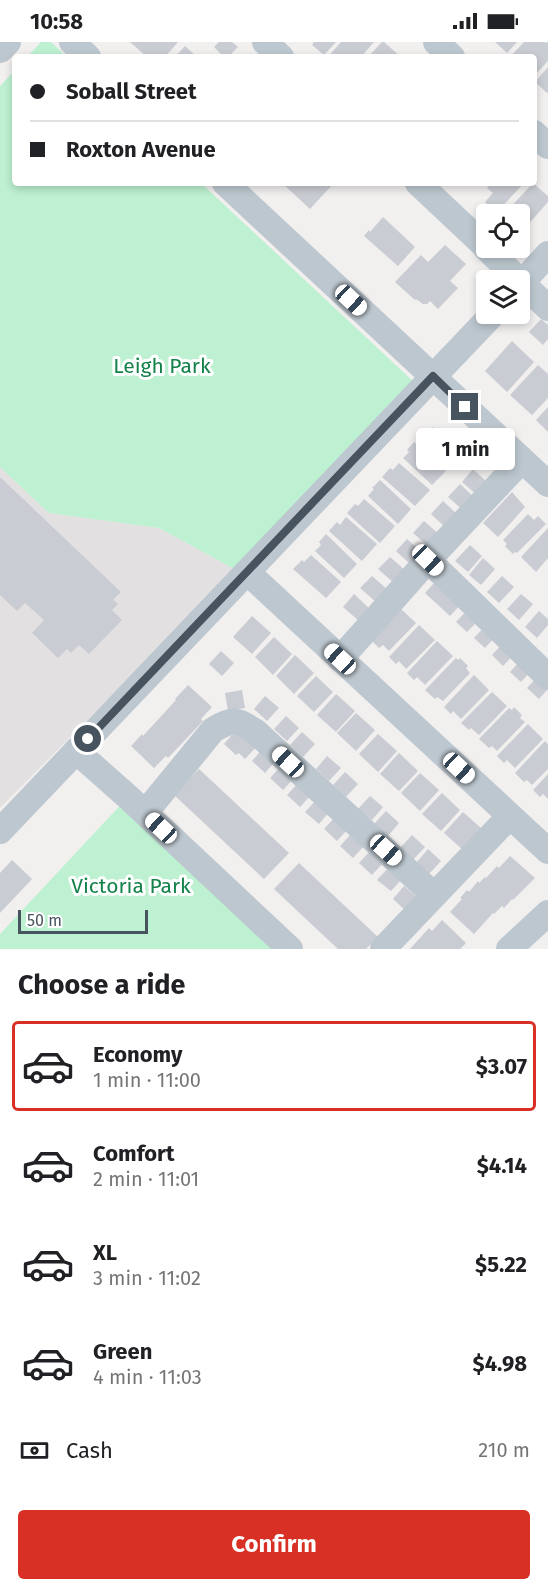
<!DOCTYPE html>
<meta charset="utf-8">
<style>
:root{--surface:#fff;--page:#f2f2f2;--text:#202124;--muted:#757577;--line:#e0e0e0;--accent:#d93025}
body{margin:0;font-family:"Fira Sans",sans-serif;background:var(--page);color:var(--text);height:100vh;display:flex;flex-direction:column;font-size:22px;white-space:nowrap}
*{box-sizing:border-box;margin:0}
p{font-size:20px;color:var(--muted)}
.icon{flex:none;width:33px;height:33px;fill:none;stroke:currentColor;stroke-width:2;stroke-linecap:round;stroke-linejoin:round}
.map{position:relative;height:907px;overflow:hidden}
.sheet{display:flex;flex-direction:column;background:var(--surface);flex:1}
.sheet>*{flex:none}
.banner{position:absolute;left:12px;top:12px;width:525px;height:132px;border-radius:6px;box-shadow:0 3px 9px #0003;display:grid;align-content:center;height:132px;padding:0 18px;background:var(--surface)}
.fabs{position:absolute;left:476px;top:162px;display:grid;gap:12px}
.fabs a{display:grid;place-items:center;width:54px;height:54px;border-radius:6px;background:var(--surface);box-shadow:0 3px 9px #0003;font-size:30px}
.scale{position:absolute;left:18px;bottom:15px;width:130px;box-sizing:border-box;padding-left:6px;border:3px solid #47535e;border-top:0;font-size:16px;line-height:21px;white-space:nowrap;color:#47535e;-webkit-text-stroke:4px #fff;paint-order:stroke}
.end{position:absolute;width:27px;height:27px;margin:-14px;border:8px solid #47535e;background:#fff;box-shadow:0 0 0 3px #fff}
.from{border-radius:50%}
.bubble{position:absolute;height:42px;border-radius:6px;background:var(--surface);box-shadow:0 3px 9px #0003;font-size:20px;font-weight:700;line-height:42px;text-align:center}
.car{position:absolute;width:18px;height:36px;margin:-18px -9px;border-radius:8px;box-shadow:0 0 4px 2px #0007;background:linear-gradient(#fff 24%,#345 0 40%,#fff 0 76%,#345 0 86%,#fff 0)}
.banner b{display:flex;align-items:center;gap:21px;height:57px;font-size:22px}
.banner b+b{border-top:2px solid var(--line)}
.banner i{width:15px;height:15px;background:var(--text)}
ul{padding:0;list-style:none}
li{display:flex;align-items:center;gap:18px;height:90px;margin:0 12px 9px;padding:0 6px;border:3px solid transparent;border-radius:6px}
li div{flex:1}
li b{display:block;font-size:22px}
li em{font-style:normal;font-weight:700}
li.current{border-color:var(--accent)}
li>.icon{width:54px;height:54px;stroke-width:1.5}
h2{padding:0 18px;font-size:27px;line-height:72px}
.pay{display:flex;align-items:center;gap:15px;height:66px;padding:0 18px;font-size:22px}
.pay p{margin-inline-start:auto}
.button{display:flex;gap:12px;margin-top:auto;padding:12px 18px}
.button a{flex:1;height:69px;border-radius:6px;background:var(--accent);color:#fff;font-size:24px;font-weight:700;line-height:69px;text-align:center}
.status{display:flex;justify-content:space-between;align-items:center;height:42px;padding:0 30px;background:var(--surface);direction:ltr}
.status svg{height:16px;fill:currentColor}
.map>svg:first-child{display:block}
.education{fill:#e3e0e1}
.green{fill:#bdf1d1}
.building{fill:#c9ccd2}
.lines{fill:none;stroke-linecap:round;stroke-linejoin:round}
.minor{stroke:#bdc7cf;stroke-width:26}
.route{stroke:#47535e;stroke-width:8}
.labels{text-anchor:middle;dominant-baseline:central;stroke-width:6;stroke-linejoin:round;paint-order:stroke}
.park-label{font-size:21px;fill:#14834b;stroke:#fff}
</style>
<div class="status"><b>10:58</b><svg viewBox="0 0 49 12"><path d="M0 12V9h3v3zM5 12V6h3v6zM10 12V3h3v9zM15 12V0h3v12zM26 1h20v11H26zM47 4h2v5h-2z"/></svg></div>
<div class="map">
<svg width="548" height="907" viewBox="0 0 548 907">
<rect width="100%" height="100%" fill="#f2efef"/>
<path class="education" d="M0,425L49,471L159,486L236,528L0,766Z"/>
<g class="green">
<path d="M41,0H51L67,15H27Z"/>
<path d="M15,28V141H201L416,342L236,528L159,486L49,471L0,425V44Z"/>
<path d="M128,755L290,907H0V892Z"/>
</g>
<g class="building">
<path d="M130,0H178L165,15H147Z"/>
<path d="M219,0H232L238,5L228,15H224L214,5Z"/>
<path d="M314,0H336L324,13L312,3Z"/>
<path d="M341,0H374L361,15H328Z"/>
<path d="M382,0H384L401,15H368Z"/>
<path d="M495,0H517L507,11Z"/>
<path d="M524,0H545L546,1L548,0V19L534,34V15H510Z"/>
<path d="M185,4L197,15H175Z"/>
<path d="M548,25V50L547,51L535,40Z"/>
<path d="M282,141H334L310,167Z"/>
<path d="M491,141H524L496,171L485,160L493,151L487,146Z"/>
<path d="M533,141L548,154V160L526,185L519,178V172H504Z"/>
<path d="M383,175L415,205L398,224L364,194L369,188L370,190Z"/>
<path d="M445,203L466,222L450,239L458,246L438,267L430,259L427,262H423L416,257L415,258L395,240L421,213L428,220Z"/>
<path d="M541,277L548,283V297L543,303L529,290Z"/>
<path d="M512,299L534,320L507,350L485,329Z"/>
<path d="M538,323L548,332V356L532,373L510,353Z"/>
<path d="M548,365V390L536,378Z"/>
<path d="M433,385L464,412L449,428L416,399L424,390L427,392Z"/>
<path d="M414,400L446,429L432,443L403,416L409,410L407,408Z"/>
<path d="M399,421L430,448L415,464L382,435L390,426L393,428Z"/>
<path d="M473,427L489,442L478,454L462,440Z"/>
<path d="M0,435L121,550L113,558L118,562L112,568L122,578L89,612L79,603L71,611L67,607L58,616L32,591L44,578L25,561L17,569L0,553Z"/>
<path d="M380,438L411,467L398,482L368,454L374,447L372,446Z"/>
<path d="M460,442L476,457L464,469L448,455Z"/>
<path d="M512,450L525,465L498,495L483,481Z"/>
<path d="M364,457L395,484L380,501L347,471L355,462L358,464Z"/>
<path d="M443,459L459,474L447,487L431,472Z"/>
<path d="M528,472L534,478L538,474L546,482L517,511L515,510L513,512L505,504L507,502L503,498Z"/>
<path d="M346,475L377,502L362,519L329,489L337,480L340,483Z"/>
<path d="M424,479L440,493L429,505L413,491Z"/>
<path d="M548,486V516L536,530L521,515Z"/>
<path d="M326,492L357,522L344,536L315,509L321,503L319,500Z"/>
<path d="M407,497L424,512L412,524L396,509Z"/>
<path d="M470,503L482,514L468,530L455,519Z"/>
<path d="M311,513L341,540L326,556L293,527L302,518L304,520Z"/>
<path d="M390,515L406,529L395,542L378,527Z"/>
<path d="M483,516L495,527L481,543L469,533Z"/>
<path d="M372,534L388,548L376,560L360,546Z"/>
<path d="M502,534L514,545L499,561L487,550Z"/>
<path d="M437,538L462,561L450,574L425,551Z"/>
<path d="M354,552L370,567L359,579L343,565Z"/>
<path d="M521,552L533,562L519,578L507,567Z"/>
<path d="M401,567L416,581L389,609L383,603L379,606L371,598Z"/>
<path d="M468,567L479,578L467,590L456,580Z"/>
<path d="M539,569L548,577V583L537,596L525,585Z"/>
<path d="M252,574L271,591L252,612L233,595Z"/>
<path d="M419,583L435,598L406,627L399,619L396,622L389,615Z"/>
<path d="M486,583L497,593L485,606L474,596Z"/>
<path d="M274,595L292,612L273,633L255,615Z"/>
<path d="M437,599L453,614L425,643L417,635L414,638L407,631Z"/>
<path d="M504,600L515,611L503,624L492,613Z"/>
<path d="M221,609L234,621L222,634L209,622Z"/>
<path d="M295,613L314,631L294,652L276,634Z"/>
<path d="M456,616L458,618L460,616L468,624L466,626L470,631L443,659L437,655L435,657L425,648Z"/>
<path d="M522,617L533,627L521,640L510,630Z"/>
<path d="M474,633L489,648L461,677L453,669L451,672L444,665Z"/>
<path d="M539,633L548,647L539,657L527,646Z"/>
<path d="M316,634L333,650L314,670L297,654Z"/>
<path d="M188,643L212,665L201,677L203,679L168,716L166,714L154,726L131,704L142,692L143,694L176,658L175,657Z"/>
<path d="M242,648L245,666L228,669L225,651Z"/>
<path d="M492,650L507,664L479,693L471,686L469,688L461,681Z"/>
<path d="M336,652L355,669L336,690L317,673Z"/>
<path d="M265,654L279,666L267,679L254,667Z"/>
<path d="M514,665L522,673L520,676L525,680L497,709L492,704L489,706L479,697L509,666L512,668Z"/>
<path d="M356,671L375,688L356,709L337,691Z"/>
<path d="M286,674L299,686L287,699L274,687Z"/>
<path d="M528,682L543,697L515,726L507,718L504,721L497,714Z"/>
<path d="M236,688L258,703L245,717L239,711L236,713L224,702Z"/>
<path d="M302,690L315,702L303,715L290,703Z"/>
<path d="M378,692L397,709L378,730L359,712Z"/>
<path d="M545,699L548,702V727L532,743L527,738L524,740L515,731Z"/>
<path d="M263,706L277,717L265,731L252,719Z"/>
<path d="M399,711L418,729L399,749L380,732Z"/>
<path d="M327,714L341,726L329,739L316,727Z"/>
<path d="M282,723L295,735L283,748L270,736Z"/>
<path d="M199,727L289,811L264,837L174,753Z"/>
<path d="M345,730L358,742L346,755L333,743Z"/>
<path d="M420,731L439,748L420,769L401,751Z"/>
<path d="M548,732V757L543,752L540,755L533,748Z"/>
<path d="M299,740L312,752L300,765L287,753Z"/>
<path d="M442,751L460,768L441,789L422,772Z"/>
<path d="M370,754L383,765L372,778L358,767Z"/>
<path d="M317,757L330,769L319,782L305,770Z"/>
<path d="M386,769L399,781L388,794L374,782Z"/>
<path d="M463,770L482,787L463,808L444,791Z"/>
<path d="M336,774L349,786L337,799L324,787Z"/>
<path d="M352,791L365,803L353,816L340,804Z"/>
<path d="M412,793L425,805L413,818L400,806Z"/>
<path d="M428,807L441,819L429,832L416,821Z"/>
<path d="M371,808L384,820L372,833L359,821Z"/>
<path d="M510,814L535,836L513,858L512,857L504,866L502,864L494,872L493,871L474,892L450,870L462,857L460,856L467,848L469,850L478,839L479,841L485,835L486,836L497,824L499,826Z"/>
<path d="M12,818L32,837L0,871V831Z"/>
<path d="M299,821L378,895L366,907H338L274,847Z"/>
<path d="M389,825L403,836L391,849L377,838Z"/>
<path d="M404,844L418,856L406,869L393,857Z"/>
<path d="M442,878L466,901L460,907H410L429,886L432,889Z"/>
</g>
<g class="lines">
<g class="minor">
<path d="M72,0L88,15"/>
<path d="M265,0L281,15"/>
<path d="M436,0L452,15"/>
<path d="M0,8L8,0"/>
<path d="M534,91L548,104"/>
<path d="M225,141L548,442"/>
<path d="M418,141L486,205"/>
<path d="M486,206L548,266"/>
<path d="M519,244L548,212"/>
<path d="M428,518L548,635"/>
<path d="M247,530L548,809"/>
<path d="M340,617L428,518L522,418"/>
<path d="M76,709L128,755L290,907"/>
<path d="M145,771L213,688C234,676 236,677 256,690L434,853"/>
<path d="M0,789L493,272"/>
<path d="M383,907L510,774"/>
<path d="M509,907L548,871"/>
</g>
</g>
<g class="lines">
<path class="route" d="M88,697L433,334L465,365"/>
</g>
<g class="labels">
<g class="park-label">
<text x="162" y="324">Leigh Park</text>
<text x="131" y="844">Victoria Park</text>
</g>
</g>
</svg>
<div class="fabs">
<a><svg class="icon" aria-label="locate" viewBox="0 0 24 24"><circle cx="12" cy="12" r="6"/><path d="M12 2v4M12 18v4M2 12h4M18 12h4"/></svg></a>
<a><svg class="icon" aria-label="layers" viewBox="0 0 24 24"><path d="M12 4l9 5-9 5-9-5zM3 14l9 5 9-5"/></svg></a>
</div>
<div class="scale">50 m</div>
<i class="end from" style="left:88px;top:697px"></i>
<i class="end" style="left:465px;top:365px"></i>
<div class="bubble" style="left:416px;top:386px;width:99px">1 min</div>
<i class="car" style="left:351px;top:258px;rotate:133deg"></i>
<i class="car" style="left:428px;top:518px;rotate:134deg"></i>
<i class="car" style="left:340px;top:617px;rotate:313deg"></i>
<i class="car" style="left:288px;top:720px;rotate:313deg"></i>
<i class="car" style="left:459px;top:726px;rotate:133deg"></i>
<i class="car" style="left:161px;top:786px;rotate:313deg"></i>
<i class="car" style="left:386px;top:808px;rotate:132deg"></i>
<div class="banner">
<b><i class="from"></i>Soball Street</b>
<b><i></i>Roxton Avenue</b>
</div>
</div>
<section class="sheet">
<h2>Choose a ride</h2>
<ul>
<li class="current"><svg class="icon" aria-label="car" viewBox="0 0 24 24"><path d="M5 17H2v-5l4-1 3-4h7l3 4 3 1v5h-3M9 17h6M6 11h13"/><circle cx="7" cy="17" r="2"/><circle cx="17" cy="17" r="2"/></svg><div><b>Economy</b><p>1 min · 11:00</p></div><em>$3.07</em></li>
<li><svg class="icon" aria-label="car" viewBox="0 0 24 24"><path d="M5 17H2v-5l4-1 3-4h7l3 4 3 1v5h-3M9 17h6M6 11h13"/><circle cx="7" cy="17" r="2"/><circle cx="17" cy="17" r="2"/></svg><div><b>Comfort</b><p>2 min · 11:01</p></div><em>$4.14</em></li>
<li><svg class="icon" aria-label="car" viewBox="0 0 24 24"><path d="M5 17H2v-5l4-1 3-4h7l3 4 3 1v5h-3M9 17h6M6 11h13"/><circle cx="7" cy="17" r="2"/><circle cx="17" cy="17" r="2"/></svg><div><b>XL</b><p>3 min · 11:02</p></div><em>$5.22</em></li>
<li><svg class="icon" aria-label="car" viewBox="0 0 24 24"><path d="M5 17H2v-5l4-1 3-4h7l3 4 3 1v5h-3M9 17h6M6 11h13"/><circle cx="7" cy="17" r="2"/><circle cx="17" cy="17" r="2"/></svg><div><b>Green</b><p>4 min · 11:03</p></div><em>$4.98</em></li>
</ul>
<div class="pay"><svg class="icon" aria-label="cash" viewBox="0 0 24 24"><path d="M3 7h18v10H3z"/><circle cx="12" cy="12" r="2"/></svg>Cash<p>210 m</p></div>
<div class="button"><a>Confirm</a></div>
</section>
